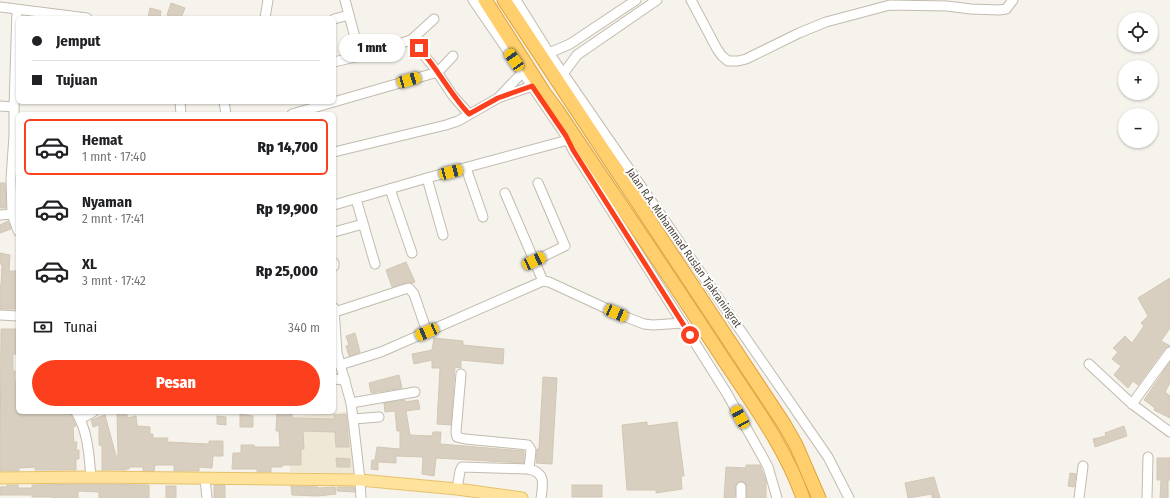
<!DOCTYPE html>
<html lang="id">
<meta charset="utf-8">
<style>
:root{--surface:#fff;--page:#f2f2f2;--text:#202124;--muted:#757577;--line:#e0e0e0;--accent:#fc3f1d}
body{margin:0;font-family:"Fira Sans Condensed",sans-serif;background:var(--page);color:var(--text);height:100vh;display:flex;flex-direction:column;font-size:15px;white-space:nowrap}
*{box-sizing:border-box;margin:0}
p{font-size:13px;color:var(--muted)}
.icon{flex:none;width:22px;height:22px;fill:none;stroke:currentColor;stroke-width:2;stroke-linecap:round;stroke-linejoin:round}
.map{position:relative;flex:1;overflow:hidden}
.details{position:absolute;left:16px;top:112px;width:320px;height:302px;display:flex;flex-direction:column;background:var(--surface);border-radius:6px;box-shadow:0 1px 3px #0004}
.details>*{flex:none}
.guide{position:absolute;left:16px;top:16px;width:320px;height:88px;border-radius:6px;box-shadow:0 1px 3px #0004;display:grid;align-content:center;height:88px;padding:0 16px;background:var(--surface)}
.tools{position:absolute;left:1118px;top:12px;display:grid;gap:8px}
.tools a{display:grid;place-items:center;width:40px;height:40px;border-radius:50%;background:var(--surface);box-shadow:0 1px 3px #0004;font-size:20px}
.end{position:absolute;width:18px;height:18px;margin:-9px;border:5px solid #fc3f1d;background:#fff;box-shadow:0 0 0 2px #fff}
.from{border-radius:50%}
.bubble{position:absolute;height:28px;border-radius:14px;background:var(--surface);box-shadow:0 1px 3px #0004;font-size:13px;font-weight:800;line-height:28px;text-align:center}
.car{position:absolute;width:12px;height:24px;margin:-12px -6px;border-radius:5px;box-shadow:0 0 3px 1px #0007;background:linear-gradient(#f5c518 24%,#345 0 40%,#f5c518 0 76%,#345 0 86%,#f5c518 0)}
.guide b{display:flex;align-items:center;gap:14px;height:38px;font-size:15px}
.guide b+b{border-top:1px solid var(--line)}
.guide i{width:10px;height:10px;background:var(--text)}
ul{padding:7px 0 0;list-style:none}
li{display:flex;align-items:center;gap:12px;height:56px;margin:0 8px 6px;padding:0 8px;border:2px solid transparent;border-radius:6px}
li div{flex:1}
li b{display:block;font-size:15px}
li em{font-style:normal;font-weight:800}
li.selected{border-color:var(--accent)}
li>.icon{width:36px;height:36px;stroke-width:1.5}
.pay{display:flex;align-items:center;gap:10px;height:44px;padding:0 16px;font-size:15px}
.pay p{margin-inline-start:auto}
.action{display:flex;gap:8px;margin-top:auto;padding:8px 16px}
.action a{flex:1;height:46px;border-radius:24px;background:var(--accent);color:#fff;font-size:16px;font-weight:800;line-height:46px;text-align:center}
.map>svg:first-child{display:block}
.education{fill:#efe8d6}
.building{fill:#d8cfc1;stroke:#d3c7b4}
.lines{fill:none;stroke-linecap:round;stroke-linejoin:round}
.minor-casing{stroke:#c2bbae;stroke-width:11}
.major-casing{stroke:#e6c16a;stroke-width:13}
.highway-casing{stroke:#e0a43c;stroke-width:15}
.minor{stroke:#fff;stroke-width:9}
.major{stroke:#ffe39c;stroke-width:11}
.highway{stroke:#ffcf6e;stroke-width:13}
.route{stroke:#fc3f1d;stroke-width:5}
.labels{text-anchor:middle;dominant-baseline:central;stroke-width:4;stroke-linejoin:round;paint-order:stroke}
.street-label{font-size:11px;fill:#4b4439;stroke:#fff}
</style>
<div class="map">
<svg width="1170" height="498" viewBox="0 0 1170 498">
<rect width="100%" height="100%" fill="#f6f3ec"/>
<path class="education" d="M349,412L357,474L290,472L287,417Z"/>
<g class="building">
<path d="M171,3L185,8L181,18H175L167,15Z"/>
<path d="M150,8L161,11L160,18H148Z"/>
<path d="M0,183H5L6,208H0Z"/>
<path d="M8,221L11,229L0,233V225Z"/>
<path d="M0,253L10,255L9,271H18V309H0V285H1L2,264H0Z"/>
<path d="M406,262L415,282L412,283L408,282L392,287L386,270Z"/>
<path d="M1170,278V328L1161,341L1170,346L1165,348L1138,385L1133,381L1128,388L1114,375L1121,366L1112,359L1118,352L1113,348L1125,336L1132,343L1144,326L1141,323L1148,316L1138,298Z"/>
<path d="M1,329H17V336H16V354H13V371H15V382H18V413L70,412L76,426L73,427L74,442H77L76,450H79V459H76V470H35V467L19,468V471H0Z"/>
<path d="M355,333L360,352L349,356L346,346L349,345L346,336Z"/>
<path d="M434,338L463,341V345L504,349L503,364L461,360V368L455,367L451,425L437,424L440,368H432V360L414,364L412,354L432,350Z"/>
<path d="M1170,362V383L1165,392L1170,396V418L1154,410L1155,408L1144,400Z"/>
<path d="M399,375L402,388L371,393L369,383Z"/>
<path d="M543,377L557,378L552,464L536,463L537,449H539Z"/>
<path d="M405,400V402L418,400L420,409L406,411L410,435L432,436L433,432H441L440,444L524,451V463L436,458L434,476L422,474L423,457L396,456V463L378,462V470L371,469L372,460H375L377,447L400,449V431H397L395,411L385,412L384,403Z"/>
<path d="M117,412H127V418L136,416L137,426L150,427V434H153V438H168L167,442L209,444V441H223V456H213L212,468L199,467V471H174V465H155L154,471H143V467H129V469H126V470H102V446L99,445V425L93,427L91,420L105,415L116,456H118Z"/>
<path d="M277,412H292V418L334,419V415L346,414L349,447H336L335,432L303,431L304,449H301V465H282V467H271V472H257V469H232L233,453H241V445H254V447H280L279,431H276Z"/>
<path d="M240,414L253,416V427H240Z"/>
<path d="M217,416L226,417V425L217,424Z"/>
<path d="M647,422V426L677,422L684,476H681L682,489L656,493V490H627L622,425Z"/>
<path d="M1124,426L1127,436L1095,447L1093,439L1106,436L1105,433Z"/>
<path d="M336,458L350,459V467H337Z"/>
<path d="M1157,458H1170V480H1168V498H1160L1161,480H1157Z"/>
<path d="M746,465H760L766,481V498H747L746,484L741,481L736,484L735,498H724L726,467L746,468Z"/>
<path d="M1070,473L1076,474L1074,487L1068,486Z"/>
<path d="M934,477L940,498H932V494L908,498L905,483Z"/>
<path d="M91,484L149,485V498H99V492L78,491V498H52V497H32V495H0V487H7V485H18V488H32V485Z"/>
<rect x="214" y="485" width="11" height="13"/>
<rect x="572" y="485" width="30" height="12"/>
<rect x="166" y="486" width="10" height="12"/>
<path d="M291,486L318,487V488L335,487L336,494L318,496L292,495Z"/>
<path d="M337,487H354L355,492L337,491Z"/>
</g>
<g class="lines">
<g class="minor-casing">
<g id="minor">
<path d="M345,0L360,56"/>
<path d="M473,0L566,136L573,150L726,392L761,454L768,467L777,498"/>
<path d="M516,0L549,53L828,457L849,498"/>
<path d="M691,0L717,49L722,56L728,61H738L746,59L799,33L826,22L890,5L947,6L971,9L999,10L1006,9L1013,0"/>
<path d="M0,7L87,18"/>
<path d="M17,10L14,107V135L11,179L12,214L18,231"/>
<path d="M265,18L268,0"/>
<path d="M334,19L349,15"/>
<path d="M411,40L433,66L453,96L469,114"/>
<path d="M549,53L570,44L636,0"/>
<path d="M334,62L368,54L411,40L434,19"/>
<path d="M563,74L577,55L657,0"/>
<path d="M499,97L522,73"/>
<path d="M180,102L181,114"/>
<path d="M224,102L226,114"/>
<path d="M0,106L14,107"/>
<path d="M292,114L438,72L453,56"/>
<path d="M334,152L446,125L458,121L498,98L532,86"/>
<path d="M466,168L483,217"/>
<path d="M427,178L443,235"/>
<path d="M390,189L412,253"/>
<path d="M505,193L543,281"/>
<path d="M356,199L375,264"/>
<path d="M334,205L427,178L568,140"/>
<path d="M0,215L12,214L16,212"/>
<path d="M334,232L363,224"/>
<path d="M534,261L565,246L538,183"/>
<path d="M334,263V266"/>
<path d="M334,308L337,353L351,403L353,419L360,480L361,498"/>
<path d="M335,312L405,289L409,288L414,294L427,332"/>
<path d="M0,315L18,316"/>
<path d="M1089,364L1132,404L1170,432"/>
<path d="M340,365L381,352L543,281L549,282L616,313L644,324L653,325L683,323"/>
<path d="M461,374L456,432L457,437L465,439L528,445L531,450L529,469"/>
<path d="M334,379L345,380"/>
<path d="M351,403L415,392"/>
<path d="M1132,404L1170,352"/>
<path d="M76,412C88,431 89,455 91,477"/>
<path d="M80,419L93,412"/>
<path d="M353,419L379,417"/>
<path d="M205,479L207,498"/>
<path d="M457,489L460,471L462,467L529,469C546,473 543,484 541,498"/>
<path d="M741,498V487"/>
<path d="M1079,498L1083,466"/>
<path d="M1147,498L1148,457"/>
</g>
</g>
<g class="major-casing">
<path id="major" d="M0,478L91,477L360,480L457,489L522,498"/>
</g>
<g class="highway-casing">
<g id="highway">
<path d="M485,0L545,94L557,110C611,191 667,272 720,354C750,400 785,446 803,498"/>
<path d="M504,0L784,424L796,445L819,498"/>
</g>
</g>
<use href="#minor" class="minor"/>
<use href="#major" class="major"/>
<use href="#highway" class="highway"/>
</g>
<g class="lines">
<path class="route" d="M419,48C438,69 450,94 469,114L498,98L532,86L566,136L573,150L690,335"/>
</g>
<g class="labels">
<g class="street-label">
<text transform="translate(684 248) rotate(55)">Jalan R.A. Muhammad Ruslan Tjakraningrat</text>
</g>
</g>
</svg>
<div class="tools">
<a><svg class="icon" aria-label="locate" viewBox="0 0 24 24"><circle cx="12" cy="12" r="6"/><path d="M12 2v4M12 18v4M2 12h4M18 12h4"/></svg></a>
<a>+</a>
<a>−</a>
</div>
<i class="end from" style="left:690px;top:335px"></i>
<i class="end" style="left:419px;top:48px"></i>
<div class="bubble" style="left:339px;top:34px;width:66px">1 mnt</div>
<i class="car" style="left:514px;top:60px;rotate:326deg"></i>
<i class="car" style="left:409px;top:80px;rotate:74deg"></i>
<i class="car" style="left:451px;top:172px;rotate:75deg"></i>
<i class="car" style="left:534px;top:261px;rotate:65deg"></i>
<i class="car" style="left:616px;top:313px;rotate:113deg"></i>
<i class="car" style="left:427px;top:332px;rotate:247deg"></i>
<i class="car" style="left:740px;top:417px;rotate:331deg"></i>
<div class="guide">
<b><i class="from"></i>Jemput</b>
<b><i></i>Tujuan</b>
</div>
<section class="details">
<ul>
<li class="selected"><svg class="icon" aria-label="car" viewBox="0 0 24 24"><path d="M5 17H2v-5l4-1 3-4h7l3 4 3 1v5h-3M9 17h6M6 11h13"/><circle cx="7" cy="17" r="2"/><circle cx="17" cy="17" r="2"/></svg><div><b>Hemat</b><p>1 mnt · 17:40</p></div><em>Rp 14,700</em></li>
<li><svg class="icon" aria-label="car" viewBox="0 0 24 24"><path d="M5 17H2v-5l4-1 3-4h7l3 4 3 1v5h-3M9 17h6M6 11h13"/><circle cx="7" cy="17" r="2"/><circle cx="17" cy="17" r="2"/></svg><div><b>Nyaman</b><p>2 mnt · 17:41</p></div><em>Rp 19,900</em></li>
<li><svg class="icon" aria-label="car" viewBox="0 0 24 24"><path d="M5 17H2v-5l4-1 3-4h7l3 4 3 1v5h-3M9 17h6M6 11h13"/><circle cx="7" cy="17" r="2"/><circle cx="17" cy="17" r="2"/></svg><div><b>XL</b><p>3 mnt · 17:42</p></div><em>Rp 25,000</em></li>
</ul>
<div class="pay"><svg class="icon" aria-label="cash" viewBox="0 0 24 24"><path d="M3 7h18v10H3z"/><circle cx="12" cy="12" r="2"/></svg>Tunai<p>340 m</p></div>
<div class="action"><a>Pesan</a></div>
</section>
</div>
